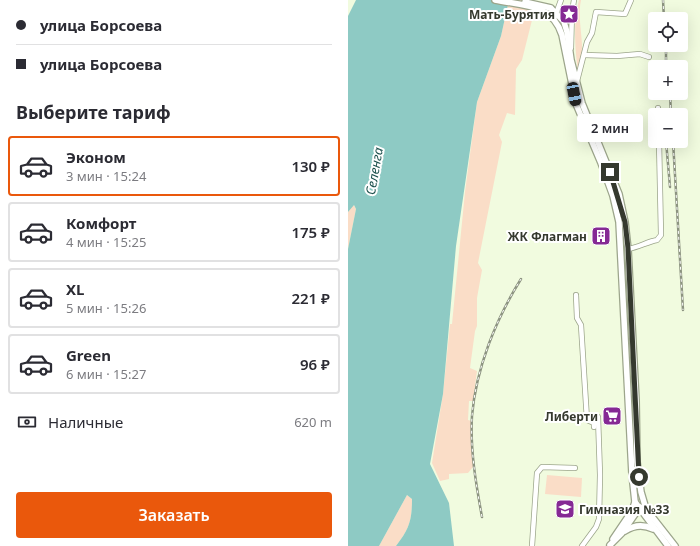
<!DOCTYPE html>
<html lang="ru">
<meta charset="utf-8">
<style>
:root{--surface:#fff;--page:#f2f2f3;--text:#2b2b33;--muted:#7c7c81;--line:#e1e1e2;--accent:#ea580c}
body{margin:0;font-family:"Noto Sans",sans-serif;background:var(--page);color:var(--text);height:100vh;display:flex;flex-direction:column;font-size:15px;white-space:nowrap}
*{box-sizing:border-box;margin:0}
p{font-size:13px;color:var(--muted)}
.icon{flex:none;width:22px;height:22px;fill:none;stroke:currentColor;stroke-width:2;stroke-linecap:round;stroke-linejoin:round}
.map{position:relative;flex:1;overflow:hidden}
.details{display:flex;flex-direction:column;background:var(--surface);width:348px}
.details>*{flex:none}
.hud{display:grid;align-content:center;height:88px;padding:0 16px;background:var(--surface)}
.fabs{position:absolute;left:300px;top:12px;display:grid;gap:8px}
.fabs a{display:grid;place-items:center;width:40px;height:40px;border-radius:4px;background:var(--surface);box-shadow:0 4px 16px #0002;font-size:20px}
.end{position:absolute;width:18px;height:18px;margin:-9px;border:5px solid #35392e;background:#fff;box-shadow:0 0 0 2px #fff}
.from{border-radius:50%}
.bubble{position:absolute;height:28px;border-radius:4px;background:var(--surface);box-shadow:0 4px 16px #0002;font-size:13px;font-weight:600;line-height:28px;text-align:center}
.car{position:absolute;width:12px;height:24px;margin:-12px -6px;border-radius:5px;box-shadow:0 0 3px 1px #0007;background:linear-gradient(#222 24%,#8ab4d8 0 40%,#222 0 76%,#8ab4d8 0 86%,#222 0)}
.hud b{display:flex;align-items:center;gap:14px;height:38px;font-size:15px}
.hud b+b{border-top:1px solid var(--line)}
.hud i{width:10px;height:10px;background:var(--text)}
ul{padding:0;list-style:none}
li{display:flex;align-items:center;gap:12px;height:60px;margin:0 8px 6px;padding:0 8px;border:2px solid var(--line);border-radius:4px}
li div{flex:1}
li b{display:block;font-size:15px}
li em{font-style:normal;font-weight:600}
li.active{border-color:var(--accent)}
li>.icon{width:36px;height:36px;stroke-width:1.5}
h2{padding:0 16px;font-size:18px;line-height:48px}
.pay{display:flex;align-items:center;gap:10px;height:44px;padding:0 16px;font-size:15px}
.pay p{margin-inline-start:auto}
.button{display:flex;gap:8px;margin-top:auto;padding:8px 16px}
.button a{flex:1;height:46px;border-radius:4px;background:var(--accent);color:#fff;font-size:16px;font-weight:600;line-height:46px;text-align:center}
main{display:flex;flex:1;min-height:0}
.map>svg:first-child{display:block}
.green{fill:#faddc7}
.water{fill:#8ecac4}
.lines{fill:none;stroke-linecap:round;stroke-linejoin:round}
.minor-casing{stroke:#9ca58b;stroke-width:6}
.major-casing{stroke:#9ca58b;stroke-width:8}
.minor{stroke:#fff;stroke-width:4.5}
.major{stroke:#fff;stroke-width:5.5}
.rail-casing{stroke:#8c9380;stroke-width:2.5}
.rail{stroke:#fff;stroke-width:1;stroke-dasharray:3;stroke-linecap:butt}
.route{stroke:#35392e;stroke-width:5}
.labels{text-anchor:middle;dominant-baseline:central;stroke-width:4;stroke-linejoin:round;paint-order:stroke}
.poi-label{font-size:12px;font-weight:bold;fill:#35392e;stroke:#fff;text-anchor:end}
.water-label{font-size:13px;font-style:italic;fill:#1d514d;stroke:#fff}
</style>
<main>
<section class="details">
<div class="hud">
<b><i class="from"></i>улица Борсоева</b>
<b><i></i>улица Борсоева</b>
</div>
<h2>Выберите тариф</h2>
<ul>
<li class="active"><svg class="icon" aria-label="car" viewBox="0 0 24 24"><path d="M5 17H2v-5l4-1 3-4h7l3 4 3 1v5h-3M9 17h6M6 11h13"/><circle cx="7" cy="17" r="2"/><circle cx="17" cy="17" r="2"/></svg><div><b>Эконом</b><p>3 мин · 15:24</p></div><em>130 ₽</em></li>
<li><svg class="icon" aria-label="car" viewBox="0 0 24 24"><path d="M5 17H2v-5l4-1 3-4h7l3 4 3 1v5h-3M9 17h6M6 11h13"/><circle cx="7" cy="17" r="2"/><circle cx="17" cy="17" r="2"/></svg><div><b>Комфорт</b><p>4 мин · 15:25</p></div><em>175 ₽</em></li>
<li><svg class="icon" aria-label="car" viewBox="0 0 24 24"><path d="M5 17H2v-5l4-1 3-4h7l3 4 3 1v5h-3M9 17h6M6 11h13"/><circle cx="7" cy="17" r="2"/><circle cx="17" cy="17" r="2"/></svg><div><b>XL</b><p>5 мин · 15:26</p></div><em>221 ₽</em></li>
<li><svg class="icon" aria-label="car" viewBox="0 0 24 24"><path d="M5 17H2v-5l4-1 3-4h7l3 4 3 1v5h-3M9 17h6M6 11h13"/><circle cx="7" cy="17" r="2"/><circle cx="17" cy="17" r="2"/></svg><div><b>Green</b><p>6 мин · 15:27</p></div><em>96 ₽</em></li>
</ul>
<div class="pay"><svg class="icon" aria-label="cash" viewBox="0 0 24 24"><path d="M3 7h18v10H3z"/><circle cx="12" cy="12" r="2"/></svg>Наличные<p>620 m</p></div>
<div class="button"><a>Заказать</a></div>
</section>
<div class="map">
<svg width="352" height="546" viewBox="0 0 352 546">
<rect width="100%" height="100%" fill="#f1fbdf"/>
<g class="green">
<path d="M161,0H186L184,20L174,60L168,69L167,115L159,113L151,135L154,142L130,263L134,270L129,298V326L127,331L122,368L129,371L125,401H121L120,420L124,421L125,467L120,473L101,474V479L92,481L84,463L95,394L102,324H104L117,192L129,102L153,36Z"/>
<path d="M231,0H233C228,23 240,49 230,72C227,49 225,23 231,0Z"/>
<path d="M5,204L8,209L0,249V212Z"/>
<path d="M199,475L234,478L233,497L197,494Z"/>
<path d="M59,495L64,499C64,521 61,529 48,546H31Z"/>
</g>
<path class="water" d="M8,0H161L153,36L129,102L108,246L95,394L82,464L101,503L106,546H48C61,529 64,521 64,499L59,495L31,546H0V249L8,209L6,205L0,212V16Z"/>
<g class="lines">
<g class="minor-casing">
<g id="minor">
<path d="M206,19L213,0"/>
<path d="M223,48L224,12L226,0"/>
<path d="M236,55L269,56L292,54L301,57"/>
<path d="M229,81L239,42L244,33L248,12L277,14L283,0"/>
<path d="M310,108V115"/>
<path d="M280,249C291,247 299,242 309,240L313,235L311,141"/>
<path d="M228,295L229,318L233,325L239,420L246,423V427"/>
<path d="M184,546L189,473L194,467L227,468"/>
<path d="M234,546L248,527L251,519L252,475L250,417"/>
</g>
</g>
<g class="major-casing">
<g id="major">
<path d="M147,0C175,6 204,3 214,35L228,104L253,163L265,196L271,222L284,474L287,502L320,546"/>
<path d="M177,2L203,8L216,22L219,32L223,60L234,103L271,194L277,222L280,249L288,400L289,462L293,492L298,509L327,546"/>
<path d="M277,531C286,525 295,524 305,529"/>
<path d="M265,539L284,511L287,502"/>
<path d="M262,545L274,533L292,507"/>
</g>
</g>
<use href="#minor" class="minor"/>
<use href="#major" class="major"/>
<g class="rail-casing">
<g id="rail">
<path d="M315,0L316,19"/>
<path d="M318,45V67"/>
<path d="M322,93L323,115"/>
<path d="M318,141L322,187"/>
<path d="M325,141L335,310"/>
<path d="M134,517C128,484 122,450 124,416C128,368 148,319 173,279"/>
</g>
</g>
<use href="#rail" class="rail"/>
</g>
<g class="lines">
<path class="route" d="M262,172L277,222L280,248L291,477"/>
</g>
<defs>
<g id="sight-square" transform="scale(1)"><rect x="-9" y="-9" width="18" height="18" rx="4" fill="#852994" stroke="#fff"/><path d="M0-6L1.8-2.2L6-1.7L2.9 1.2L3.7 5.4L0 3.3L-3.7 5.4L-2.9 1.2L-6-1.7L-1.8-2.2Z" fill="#fff"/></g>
<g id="building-square" transform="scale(1)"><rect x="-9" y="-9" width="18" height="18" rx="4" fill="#852994" stroke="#fff"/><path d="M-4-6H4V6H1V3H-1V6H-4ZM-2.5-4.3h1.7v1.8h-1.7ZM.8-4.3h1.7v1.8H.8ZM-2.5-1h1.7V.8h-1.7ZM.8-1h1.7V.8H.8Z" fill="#fff"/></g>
<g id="supermarket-square" transform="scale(1)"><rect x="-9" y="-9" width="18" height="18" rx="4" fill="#852994" stroke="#fff"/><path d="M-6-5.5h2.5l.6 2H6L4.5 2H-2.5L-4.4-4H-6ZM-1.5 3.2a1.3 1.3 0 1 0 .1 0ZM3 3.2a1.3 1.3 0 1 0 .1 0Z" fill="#fff"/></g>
<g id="school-square" transform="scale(1)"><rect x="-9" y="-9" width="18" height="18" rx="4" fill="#852994" stroke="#fff"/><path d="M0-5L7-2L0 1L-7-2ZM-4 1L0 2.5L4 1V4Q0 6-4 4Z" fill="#fff"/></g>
</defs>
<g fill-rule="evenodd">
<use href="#sight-square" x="221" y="14"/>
<use href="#building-square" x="253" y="236"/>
<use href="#supermarket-square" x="264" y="416"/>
<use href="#school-square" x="217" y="509"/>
</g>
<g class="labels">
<g class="poi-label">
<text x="207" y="14">Мать-Бурятия</text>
<text x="239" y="236">ЖК Флагман</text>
<text x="250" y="416">Либерти</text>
<text x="231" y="509" text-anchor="start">Гимназия №33</text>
</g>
<g class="water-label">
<text transform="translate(26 171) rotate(-80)">Селенга</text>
</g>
</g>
</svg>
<div class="fabs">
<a><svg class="icon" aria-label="locate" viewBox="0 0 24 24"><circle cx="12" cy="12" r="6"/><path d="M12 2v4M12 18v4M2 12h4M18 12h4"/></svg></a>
<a>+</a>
<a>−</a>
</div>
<i class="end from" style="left:291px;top:477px"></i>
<i class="end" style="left:262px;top:172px"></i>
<div class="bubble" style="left:229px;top:114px;width:66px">2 мин</div>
<i class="car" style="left:226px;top:94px;rotate:169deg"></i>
</div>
</main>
